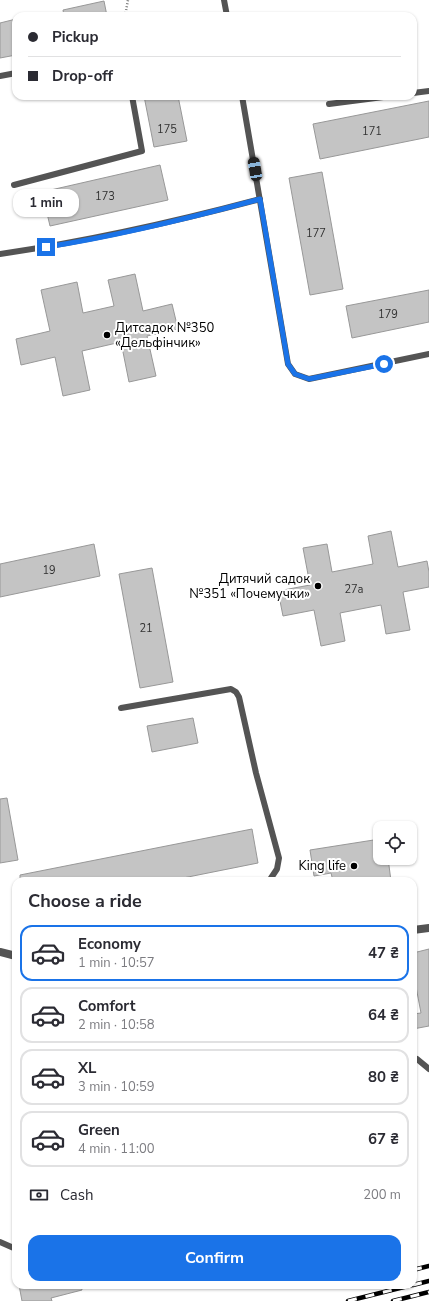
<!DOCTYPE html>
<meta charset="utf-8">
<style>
:root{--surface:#fff;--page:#f7f7f7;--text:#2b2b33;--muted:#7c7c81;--line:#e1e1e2;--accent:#1a73e8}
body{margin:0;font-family:"Nunito Sans",sans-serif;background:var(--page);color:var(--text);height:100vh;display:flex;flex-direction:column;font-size:15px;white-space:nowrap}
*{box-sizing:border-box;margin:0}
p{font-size:13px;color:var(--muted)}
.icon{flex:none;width:22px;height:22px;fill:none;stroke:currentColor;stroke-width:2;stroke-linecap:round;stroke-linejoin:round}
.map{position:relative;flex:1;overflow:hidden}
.panel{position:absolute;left:12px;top:877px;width:405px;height:412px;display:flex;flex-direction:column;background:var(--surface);border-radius:12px;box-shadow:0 1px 3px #0004}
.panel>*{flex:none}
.guide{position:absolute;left:12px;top:12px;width:405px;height:88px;border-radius:12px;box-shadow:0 1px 3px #0004;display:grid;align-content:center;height:88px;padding:0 16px;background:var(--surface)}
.controls{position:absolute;left:373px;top:821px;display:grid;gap:8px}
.controls a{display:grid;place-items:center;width:44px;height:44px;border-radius:8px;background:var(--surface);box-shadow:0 1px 3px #0004;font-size:20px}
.end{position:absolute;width:18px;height:18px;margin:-9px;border:5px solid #1a73e8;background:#fff;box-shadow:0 0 0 2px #fff}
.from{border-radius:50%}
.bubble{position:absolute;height:28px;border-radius:12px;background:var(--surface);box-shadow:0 1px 3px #0004;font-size:13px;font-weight:700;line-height:28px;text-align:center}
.car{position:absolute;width:12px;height:24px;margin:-12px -6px;border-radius:5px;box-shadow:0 0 3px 1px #0007;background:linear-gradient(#222 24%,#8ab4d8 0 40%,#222 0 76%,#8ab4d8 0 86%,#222 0)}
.guide b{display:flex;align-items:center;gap:14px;height:38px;font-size:15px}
.guide b+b{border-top:1px solid var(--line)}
.guide i{width:10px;height:10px;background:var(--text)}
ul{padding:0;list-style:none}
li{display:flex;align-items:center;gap:12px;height:56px;margin:0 8px 6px;padding:0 8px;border:2px solid var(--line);border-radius:12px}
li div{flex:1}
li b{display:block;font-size:15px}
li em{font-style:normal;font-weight:700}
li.on{border-color:var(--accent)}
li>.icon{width:36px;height:36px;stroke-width:1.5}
h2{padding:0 16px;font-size:18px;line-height:48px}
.pay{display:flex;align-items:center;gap:10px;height:44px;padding:0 16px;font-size:15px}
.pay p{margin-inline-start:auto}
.button{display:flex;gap:8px;margin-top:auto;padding:8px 16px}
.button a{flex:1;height:46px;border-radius:12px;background:var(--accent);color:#fff;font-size:16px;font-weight:700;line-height:46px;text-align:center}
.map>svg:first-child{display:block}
.building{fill:#c4c4c4;stroke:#989898}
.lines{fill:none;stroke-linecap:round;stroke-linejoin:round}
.path{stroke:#767676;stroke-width:2.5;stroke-dasharray:1 2;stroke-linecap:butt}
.lane{stroke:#545454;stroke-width:6}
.street{stroke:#545454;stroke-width:8}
.rail-casing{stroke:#000;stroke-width:4.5}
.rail{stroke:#fff;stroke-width:3;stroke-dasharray:9;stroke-linecap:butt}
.route{stroke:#1a73e8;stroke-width:5}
.poi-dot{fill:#000;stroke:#fff;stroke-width:1.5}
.labels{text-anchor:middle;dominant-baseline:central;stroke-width:4;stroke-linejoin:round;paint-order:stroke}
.number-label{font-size:11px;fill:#313131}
.poi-label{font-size:13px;fill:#000;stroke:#fff;text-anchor:end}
</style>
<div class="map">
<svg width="429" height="1301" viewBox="0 0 429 1301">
<rect width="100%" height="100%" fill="#fff"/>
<g class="building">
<path d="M104,1L107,16H64L63,10Z"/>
<path d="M16,19V55L0,58V23Z"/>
<path d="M144,96H178L187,141L154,147Z"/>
<path d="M429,101V137L320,159L313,124Z"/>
<path d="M160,165L168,200L50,226L42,192Z"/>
<path d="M322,172L343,289L310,295L289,178Z"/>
<path d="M135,274L143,311L172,304L178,329L147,336L156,376L129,382L121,342L82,351L90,390L63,396L55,357L21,365L16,339L50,331L41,290L77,282L83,313L114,306L108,280Z"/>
<path d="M429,290V322L352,338L346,306Z"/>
<path d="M391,531L398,567L427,561L429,572V587L403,592L410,630L386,634L381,605L340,613L345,641L321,646L314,610L283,616L278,591L310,585L303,548L327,544L332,572L373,564L368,536Z"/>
<path d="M94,544L100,576L0,597V564Z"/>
<path d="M152,568L173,682L140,688L119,574Z"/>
<path d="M193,718L198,743L152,752L147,726Z"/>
<path d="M7,798L18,860L0,863V799Z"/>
<path d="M252,829L258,863L168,881H20V875Z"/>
<path d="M380,839V858H388L391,881H333L331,873L314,876L310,850Z"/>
<path d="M429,949V1026L413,1029V1014L421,1013L413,971V953Z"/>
<path d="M19,1285H81L82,1290L51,1298L52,1301H22Z"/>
</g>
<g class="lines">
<path class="path" d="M125,16L128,0"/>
<g class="lane">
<path d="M224,0L227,16"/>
<path d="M0,76L16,73"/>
<path d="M413,93L429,91"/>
<path d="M242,96L288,364L295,374L309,379L429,354"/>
<path d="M329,104L391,96"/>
<path d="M14,185L142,151L132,96"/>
<path d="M0,254C88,241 174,222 260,199"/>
<path d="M121,708L231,689L236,692L239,697L256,773L279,858L277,869L269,881"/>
<path d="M417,1059L429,1069"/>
<path d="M0,1242L16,1249"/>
</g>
<g class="street">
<path d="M413,930L429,928"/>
<path d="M0,952L16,956"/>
</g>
<g class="rail-casing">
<g id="rail">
<path d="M413,1270L429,1266"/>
<path d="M413,1285L429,1281"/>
<path d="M348,1301L412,1285"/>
<path d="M393,1301L429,1292"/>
</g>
</g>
<use href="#rail" class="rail"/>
</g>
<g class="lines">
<path class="route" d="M46,247C118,236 190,218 260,199L288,364L295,374L309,379L384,364"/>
</g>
<g class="poi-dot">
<circle cx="107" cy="335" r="4"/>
<circle cx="318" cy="586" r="4"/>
<circle cx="354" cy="866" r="4"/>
</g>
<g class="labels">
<g class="number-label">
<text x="167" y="129">175</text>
<text x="372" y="131">171</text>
<text x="105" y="196">173</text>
<text x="316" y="233">177</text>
<text x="388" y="314">179</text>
<text x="49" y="570">19</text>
<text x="354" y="589">27а</text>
<text x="146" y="628">21</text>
</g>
<g class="poi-label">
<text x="115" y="328" text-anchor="start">Дитсадок №350<tspan x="115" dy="15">«Дельфінчик»</tspan></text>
<text x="310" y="579">Дитячий садок<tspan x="310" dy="15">№351 «Почемучки»</tspan></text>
<text x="346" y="866">King life</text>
</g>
</g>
</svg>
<div class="controls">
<a><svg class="icon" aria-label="locate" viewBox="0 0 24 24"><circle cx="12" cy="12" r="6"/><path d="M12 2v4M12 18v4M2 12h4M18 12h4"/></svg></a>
</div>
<i class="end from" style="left:384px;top:364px"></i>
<i class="end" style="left:46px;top:247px"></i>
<div class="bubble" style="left:13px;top:189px;width:66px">1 min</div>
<i class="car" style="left:255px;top:169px;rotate:350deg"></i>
<div class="guide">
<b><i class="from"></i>Pickup</b>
<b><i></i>Drop-off</b>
</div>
<section class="panel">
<h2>Choose a ride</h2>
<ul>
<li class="on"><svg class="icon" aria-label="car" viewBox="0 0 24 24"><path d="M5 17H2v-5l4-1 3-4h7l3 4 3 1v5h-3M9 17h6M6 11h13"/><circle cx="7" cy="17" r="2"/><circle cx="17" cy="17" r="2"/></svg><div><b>Economy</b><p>1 min · 10:57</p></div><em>47 ₴</em></li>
<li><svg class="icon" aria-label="car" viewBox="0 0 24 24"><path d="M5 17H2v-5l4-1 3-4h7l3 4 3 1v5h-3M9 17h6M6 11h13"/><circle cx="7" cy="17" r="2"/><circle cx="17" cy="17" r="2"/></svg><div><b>Comfort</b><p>2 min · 10:58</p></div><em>64 ₴</em></li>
<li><svg class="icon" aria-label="car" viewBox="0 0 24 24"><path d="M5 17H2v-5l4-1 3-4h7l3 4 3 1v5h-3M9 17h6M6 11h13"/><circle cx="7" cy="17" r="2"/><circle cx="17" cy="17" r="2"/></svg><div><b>XL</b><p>3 min · 10:59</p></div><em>80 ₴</em></li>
<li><svg class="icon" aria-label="car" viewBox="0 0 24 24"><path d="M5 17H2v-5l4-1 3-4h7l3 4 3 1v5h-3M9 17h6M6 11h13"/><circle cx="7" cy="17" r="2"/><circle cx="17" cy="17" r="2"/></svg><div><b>Green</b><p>4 min · 11:00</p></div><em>67 ₴</em></li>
</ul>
<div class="pay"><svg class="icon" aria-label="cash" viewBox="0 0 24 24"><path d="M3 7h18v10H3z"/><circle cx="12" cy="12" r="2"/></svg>Cash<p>200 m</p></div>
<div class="button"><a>Confirm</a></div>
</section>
</div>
